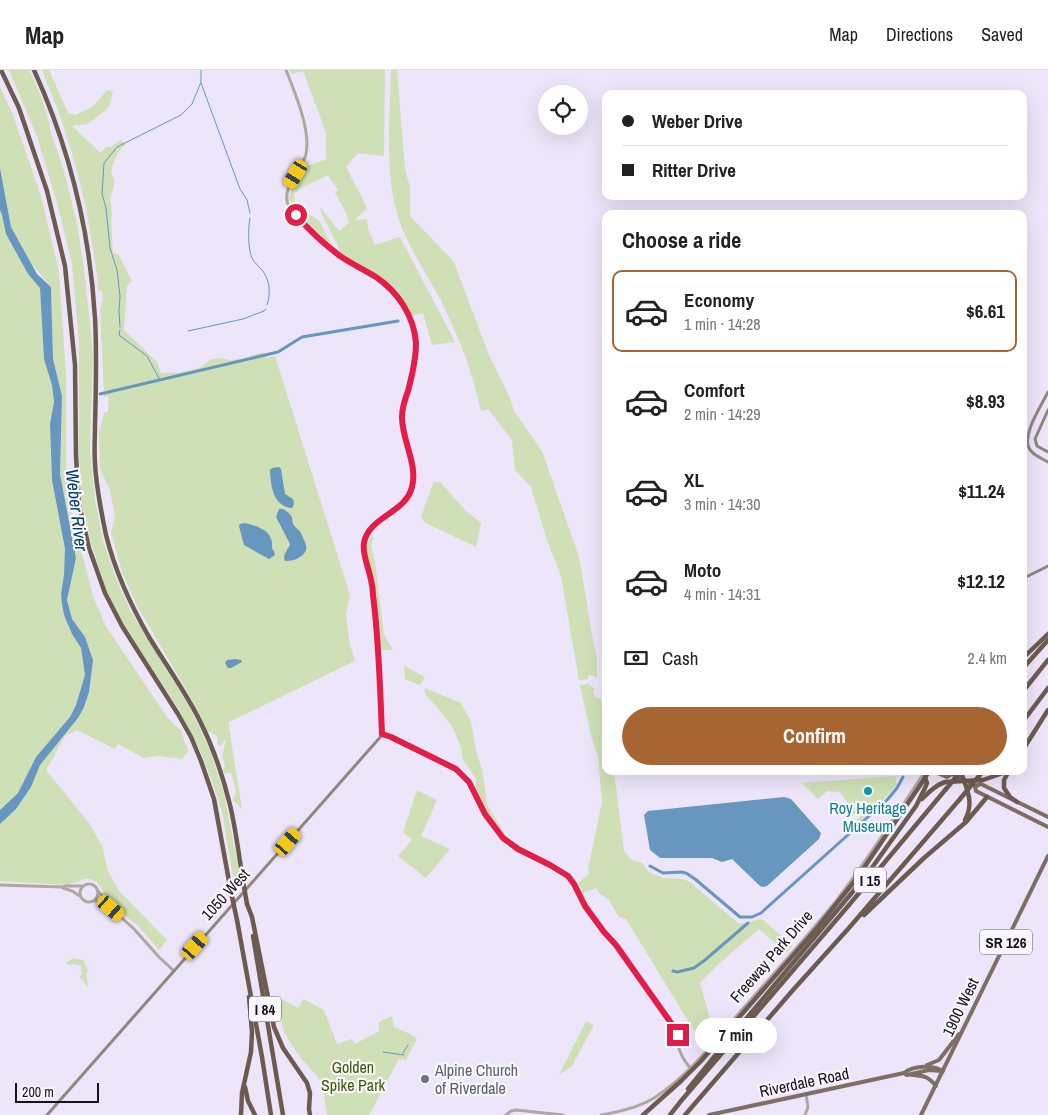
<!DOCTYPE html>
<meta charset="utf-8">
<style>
:root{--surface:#fff;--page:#f2f2f2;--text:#222;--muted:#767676;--line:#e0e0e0;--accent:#a76631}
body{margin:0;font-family:"Archivo Narrow",sans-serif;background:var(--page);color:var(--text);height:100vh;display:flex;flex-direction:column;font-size:19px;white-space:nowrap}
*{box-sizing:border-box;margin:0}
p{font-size:16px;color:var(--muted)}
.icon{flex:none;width:28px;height:28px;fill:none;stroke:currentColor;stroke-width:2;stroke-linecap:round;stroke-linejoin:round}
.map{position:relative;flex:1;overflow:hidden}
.side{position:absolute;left:602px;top:140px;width:425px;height:565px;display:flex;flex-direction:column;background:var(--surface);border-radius:10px;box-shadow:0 5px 20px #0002}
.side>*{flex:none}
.guide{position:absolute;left:602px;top:20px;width:425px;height:110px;border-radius:10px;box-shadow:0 5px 20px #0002;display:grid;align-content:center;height:110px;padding:0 20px;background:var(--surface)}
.controls{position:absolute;left:538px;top:15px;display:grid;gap:10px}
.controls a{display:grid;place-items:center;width:50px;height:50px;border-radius:50%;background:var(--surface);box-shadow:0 5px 20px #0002;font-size:25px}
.scale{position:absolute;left:15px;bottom:12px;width:84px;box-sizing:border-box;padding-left:5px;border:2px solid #16141a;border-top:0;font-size:14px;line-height:18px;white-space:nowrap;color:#16141a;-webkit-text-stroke:4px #f8f5fd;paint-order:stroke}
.end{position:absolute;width:22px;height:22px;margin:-11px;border:6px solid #e11d48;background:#fff;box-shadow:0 0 0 2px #fff}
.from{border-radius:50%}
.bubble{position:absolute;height:35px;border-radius:18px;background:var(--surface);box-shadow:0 5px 20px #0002;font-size:16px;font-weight:700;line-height:35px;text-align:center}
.car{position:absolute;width:15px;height:30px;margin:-15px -8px;border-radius:6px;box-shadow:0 0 4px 1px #0007;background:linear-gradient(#f5c518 24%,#345 0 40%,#f5c518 0 76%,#345 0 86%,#f5c518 0)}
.guide b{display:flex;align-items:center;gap:18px;height:48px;font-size:19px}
.guide b+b{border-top:1px solid var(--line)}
.guide i{width:12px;height:12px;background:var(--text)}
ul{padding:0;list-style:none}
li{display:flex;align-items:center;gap:15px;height:82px;margin:0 10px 8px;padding:0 10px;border:2px solid transparent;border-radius:10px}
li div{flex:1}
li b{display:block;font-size:19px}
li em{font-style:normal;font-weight:700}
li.active{border-color:var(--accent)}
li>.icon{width:45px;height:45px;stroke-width:1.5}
h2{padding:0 20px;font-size:22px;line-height:60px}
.pay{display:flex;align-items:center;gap:12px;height:55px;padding:0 20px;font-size:19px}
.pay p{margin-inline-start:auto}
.action{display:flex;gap:10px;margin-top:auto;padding:10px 20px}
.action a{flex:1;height:58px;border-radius:30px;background:var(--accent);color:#fff;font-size:20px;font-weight:700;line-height:58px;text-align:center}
header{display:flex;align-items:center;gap:30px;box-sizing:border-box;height:70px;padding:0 25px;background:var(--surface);border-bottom:1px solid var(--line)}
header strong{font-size:24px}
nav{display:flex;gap:28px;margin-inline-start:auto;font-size:18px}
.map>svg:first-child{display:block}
.green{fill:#cfe0b6}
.water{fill:#6796bf}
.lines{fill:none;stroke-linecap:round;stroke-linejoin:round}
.stream{stroke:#6796bf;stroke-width:1}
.canal{stroke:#6796bf;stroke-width:3}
.tertiary{stroke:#afa7a1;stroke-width:3}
.secondary{stroke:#92867e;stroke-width:3}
.primary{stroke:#7e6f66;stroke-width:4}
.motorway{stroke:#6c5b51;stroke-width:4.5}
.tertiary-bridge{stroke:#afa7a1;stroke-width:3}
.motorway-bridge{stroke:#6c5b51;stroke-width:4.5}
.route{stroke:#e11d48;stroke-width:6}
.culture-dot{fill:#0f9aa8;stroke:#f8f5fd;stroke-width:2}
.worship-dot{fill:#6b7280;stroke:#f8f5fd;stroke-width:2}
.labels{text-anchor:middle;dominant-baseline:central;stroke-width:4.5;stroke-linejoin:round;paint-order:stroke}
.shield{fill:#f8f5fd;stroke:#5a585e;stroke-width:1}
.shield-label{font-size:15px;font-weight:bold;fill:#16141a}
.culture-label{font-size:16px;fill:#0d838f;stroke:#f8f5fd}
.street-label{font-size:16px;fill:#16141a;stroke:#f8f5fd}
.park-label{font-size:16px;fill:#415900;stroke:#f8f5fd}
.worship-label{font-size:16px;fill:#5b616d;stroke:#f8f5fd;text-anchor:start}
.water-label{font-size:18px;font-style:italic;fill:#034067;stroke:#f8f5fd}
</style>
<header>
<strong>Map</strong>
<nav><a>Map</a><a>Directions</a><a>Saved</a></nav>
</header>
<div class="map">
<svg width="1048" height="1045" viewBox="0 0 1048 1045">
<rect width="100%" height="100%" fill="#ede5f9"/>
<g class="green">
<path d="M9,0H29L40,24L49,52L50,60L64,101L77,153L84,199L93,282L90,379L95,429L103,471L116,508L131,542L187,632L199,656L210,680L224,723L241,812L235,818L223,747L218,728L201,682L178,638L125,557L107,521L92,476L82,434L79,387V273L72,194L56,129L36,64Z"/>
<path d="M42,0H49L68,43L75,45C83,41 92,39 97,32C102,28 103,23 108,20L113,21L110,34L106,40L88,54L72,56L101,83L106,77H111L120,70L126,74L118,82L112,97L111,103L114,109V116L110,128L112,144L111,150L113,183L118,184L132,211L127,216L124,260L157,292L161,303C173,303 189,302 200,297C205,295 208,290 213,289C220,287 226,290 233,290C243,289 254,285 263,282L266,288L275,286L350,525L346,544L350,575L355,591L229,652V658L242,739L233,730L236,722L231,702L225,704L223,701L225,696L222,685L226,671L224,669L222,675L220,676L217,674L218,667L208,661L189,624L137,536L122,502L111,462L115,446L110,420L100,399L99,362L104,343L108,341L109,326L104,327L100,238L103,230L102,222L98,219L97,205L86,137L73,87L58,40Z"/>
<path d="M289,0H385L384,86L358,83L346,97L367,138L355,150L367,149L368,159L375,175L400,167L455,272L432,275L423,243L412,246L397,223L386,212L342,185L321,142L320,137L339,161L349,153L346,143L335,123L338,120L328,105L303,117L294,123L295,133L320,152L332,176L298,143L292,135L289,128L291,119L295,110L305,97L326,89V63L303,1L291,4Z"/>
<path d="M391,0H397L405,99L410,117V146L454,192L489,285L509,326L514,341L542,381L577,481L581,496L592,566L597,587V608L592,605L588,606V609L579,610L561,506L547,470L531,417L515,400L512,370L488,339L481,341C473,303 459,267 441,231C427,203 408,178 398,147C384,101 390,47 391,0Z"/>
<path d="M0,17L13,45L41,126L59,201L66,305V394L72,447L94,529L107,558L167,647L181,661L188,681L182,689L159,686L144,688L118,674L115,679L77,660L65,666L46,700L89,753L102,776L108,801L119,821L167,870L159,880L140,858L109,831L104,825L101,818L97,812L90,809H84L68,815L0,811V754L16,739L31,717L39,695L78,648L93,590L85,567L72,549L67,530L76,488L60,404L62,326L53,289L51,217L31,193L11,157L0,98Z"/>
<path d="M0,140L2,145L6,164L28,204L40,218L44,289L52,315L54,332L50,354L52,410L65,479L64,505L61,524L64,545L72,564L81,578L85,605L76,635L70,647L36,687L18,723L0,740Z"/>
<path d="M434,412H440L467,442L481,453L476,477L424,452L421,446Z"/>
<path d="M374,467L371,476L375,492L384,565L393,580H381L373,509L366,482L367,475L370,468Z"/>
<path d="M404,596L425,607L420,615L405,609Z"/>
<path d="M589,614L591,616L595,619L593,622L595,627L601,629L606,662V701H614L624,781L632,790L642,793L649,802L663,808L683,809L690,812L739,854L762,849L793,876L787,883L759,859L722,891L700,913L711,952L700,965L693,959L626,849L619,847L608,829L600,824L596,818L583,823L577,814L589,804L588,799L602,732L598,686L592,670L580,615Z"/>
<path d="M425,618L461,633L471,652L476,681L482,699L487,735L506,766L485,741L475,716L476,709L463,690L461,677L452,656L424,622Z"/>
<path d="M896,706V715L889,724L847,764L844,761L860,747L856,742L852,746L846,738L849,735L840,722L827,721L818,729L802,713Z"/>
<path d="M417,720L437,730L421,766L450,779L426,808L398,786L412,770L403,762Z"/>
<path d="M73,888L83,890L88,900L86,904L88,916V917L80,907L82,903L81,896L74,894L70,895L66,893Z"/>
<path d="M280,928L298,938L303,929L324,940L337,974L352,969L355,974L379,961V952L392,946L394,957L410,964L417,969L406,990L399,989L369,1045H327L323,1017L317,1006L299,986L284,962L276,930Z"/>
<path d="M586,951L594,955L572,996L559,1005Z"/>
</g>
<g class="water">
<path d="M0,98L11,157L37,204L51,217L53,289L62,326L60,404L76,488L67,530L72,549L85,567L93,590L89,622L84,637L78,648L40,695L31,717L16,739L0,754V740L18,723L36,687L70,647L76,635L85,605L81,578L72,564L64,545L62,534L61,524L64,505L65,479L52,410L50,354L54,332L52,315L44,289L40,218L28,204L6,164L2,145L0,140Z"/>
<path d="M279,397L281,399L285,424L293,429L294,434L292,438C272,436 271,415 270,400L272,398Z"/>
<path d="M279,439C284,438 289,443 292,447C292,457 296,456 301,463C302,465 303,468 304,470C308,478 307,482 300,487C295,490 291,491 285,491C282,485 288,480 290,474L276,447Z"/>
<path d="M245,453C260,457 274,461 272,479L274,481L275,485L269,489L267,488L244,475L239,456L240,454Z"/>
<path d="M235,589L241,590L242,592L231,598H228L225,593L227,590Z"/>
<path d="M784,727L791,729L821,763L819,769L767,816L763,817L760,816L732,789L722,792L712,788H660L650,780L644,745L648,741Z"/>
</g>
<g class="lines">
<g class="stream">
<path d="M201,13L240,119L247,130L250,143"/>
<path d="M250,148C248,157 248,180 252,188C254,193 259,196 262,200C270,210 271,223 267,235"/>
<path d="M120,257L119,241L120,226L117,200L110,178L106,138L102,124L104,93L117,77L181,45L192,34L201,12V0"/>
<path d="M120,260L119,265L147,286L160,310"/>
<path d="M188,261L243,249L264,241L266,239"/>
<path d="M383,982L404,985"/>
<path d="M403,983L408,975"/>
</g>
<g class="canal">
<path d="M100,324L278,282L302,267L398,251"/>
<path d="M650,796L663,803L681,802L686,803L695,809L740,847H752L761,843L888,729L897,718L903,707"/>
<path d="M673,901L677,902L694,898L705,890L748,853"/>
</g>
<g class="tertiary">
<path d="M286,0C295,23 311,60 306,84C302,102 278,119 290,139C300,154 331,180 346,190C377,209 405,221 414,261C419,282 412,304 407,324C405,331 402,339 402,346C402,370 420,398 411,421C402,443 368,448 364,473C361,485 369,498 371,509C372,514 373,519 373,524C379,571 380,618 383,664L391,667L456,699L462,704L469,712L485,744L503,768L518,779L550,795L568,806L574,814L585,836L605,862L616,875L676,960C678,965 678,968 678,973C679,983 684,990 690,998"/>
<circle cx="89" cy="823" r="9"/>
<path d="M0,815L62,817L66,816H82"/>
<path d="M63,818L72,821L80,826"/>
<path d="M98,821L110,835L111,838"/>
<path d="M94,831H99L111,838L134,859L159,887L174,901"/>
<path d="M506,1045L511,1041L516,1040L563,1045"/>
<path d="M601,1045C619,1042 638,1038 654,1028C691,1004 718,967 747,934C777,900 808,866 836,831C866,792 893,750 920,709"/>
<path d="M805,1045L808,1037L806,1024"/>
</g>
<g class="secondary">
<path d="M1048,322C1042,335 1019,368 1031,381C1035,386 1043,389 1048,392"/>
<path d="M1048,340L1035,369L1037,376L1048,382"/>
<path d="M1024,508L1048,496"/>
<path d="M47,1045L383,664"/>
</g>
<g class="primary">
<path d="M937,703L947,707L952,704L964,710"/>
<path d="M970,714L975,716L976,721L1048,757"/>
<path d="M975,716L981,714L1048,747"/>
<path d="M927,995L939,990L959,964"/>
<path d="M904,1003L907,1005L929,1000L941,1001"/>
<path d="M912,1005C924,1006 928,1006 936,1016"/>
<path d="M709,1045L904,1003C913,996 932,994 943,1001"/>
<path d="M921,1045L1048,786"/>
</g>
<g class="motorway">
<path d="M1,0L19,38L47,121L65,196L75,295L76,386L79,434L89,478L105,523L122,556L178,644L191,667L201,691L214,729L231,822"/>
<path d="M34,0C69,77 90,163 95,248C97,283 96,319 95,355C95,367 94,380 95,393C96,417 101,441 106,465C115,501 130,534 149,567C166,595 185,621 200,651C213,677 223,706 230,735C236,760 239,786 243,811"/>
<path d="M1024,587L1048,564"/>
<path d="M1024,597L1048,570"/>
<path d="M1024,620L1048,590"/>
<path d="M1024,650L1048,618"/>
<path d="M1024,678L1048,640"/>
<path d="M961,701C966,719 975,731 965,750"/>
<path d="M1009,701L1004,710V718L1010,727L1017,732"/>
<path d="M979,706L983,701"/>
<path d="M922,729C929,722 936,715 945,712L983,710L1003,703L1005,701"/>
<path d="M247,834L252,847L274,957L283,978L307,1013L310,1023L309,1039L310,1045"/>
<path d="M864,845L924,788L966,752L987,727"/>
<path d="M237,850L262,987L271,1045"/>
<path d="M253,866L283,1045"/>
<path d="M245,1017L248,1031L255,1045"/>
<path d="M688,1019L719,981L866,806L916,736L925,718L927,713L924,705L922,701"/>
<path d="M241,1045L242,1023L251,982L252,962L249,927"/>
<path d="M643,1045L681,1011L701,991L817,858L857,808L923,711"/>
<path d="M670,1045L681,1031L849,835L946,719"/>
<path d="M685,1045L793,920L848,859L960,729"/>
</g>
<path class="tertiary-bridge" d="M920,709L925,701"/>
<g class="motorway-bridge">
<path d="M923,711L929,701"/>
<path d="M946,719L961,701"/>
<path d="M960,729L979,706"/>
<path d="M243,811L247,834"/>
<path d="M231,822L237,850"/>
</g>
</g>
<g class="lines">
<path class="route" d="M296,145C309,160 324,174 340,186C352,194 364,200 376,207C398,222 414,246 416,273C416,289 412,306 408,321C405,329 402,338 402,347C402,371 418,394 412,417C406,443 368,447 364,473C362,485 369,498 371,510C372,514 373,520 373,525C379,571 380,618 382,664L391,667L456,699L469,712L485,744L503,768L518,779L550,795L568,806L574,814L585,836L604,862L616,875L676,960L678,965"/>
</g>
<circle class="culture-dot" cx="868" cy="721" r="5"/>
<circle class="worship-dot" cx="425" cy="1009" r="5"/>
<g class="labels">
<g class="shield">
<rect x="854" y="797.5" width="32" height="25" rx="4"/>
<rect x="980" y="859.5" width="52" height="25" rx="4"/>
<rect x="249" y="926.5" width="32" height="25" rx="4"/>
</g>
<g class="shield-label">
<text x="870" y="810">I 15</text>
<text x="1006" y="872">SR 126</text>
<text x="265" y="939">I 84</text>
</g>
<g class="culture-label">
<text x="868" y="738">Roy Heritage<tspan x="868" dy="18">Museum</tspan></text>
</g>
<g class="street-label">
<text transform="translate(225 824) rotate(-48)">1050 West</text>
<text transform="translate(771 886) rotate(-49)">Freeway Park Drive</text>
<text transform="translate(960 937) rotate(-64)">1900 West</text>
<text transform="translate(804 1012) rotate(-12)">Riverdale Road</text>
</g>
<g class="park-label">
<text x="353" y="997">Golden<tspan x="353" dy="18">Spike Park</tspan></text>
</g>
<g class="worship-label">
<text x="435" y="1000">Alpine Church<tspan x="435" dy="18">of Riverdale</tspan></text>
</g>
<g class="water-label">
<text transform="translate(77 440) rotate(83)">Weber River</text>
</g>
</g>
</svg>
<div class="controls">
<a><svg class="icon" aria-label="locate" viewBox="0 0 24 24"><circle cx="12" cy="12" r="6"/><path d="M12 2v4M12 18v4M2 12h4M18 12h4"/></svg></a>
</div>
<div class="scale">200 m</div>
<i class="end from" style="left:296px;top:145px"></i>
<i class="end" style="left:678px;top:965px"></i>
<div class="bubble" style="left:695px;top:948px;width:82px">7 min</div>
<i class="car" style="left:296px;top:104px;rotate:211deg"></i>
<i class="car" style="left:288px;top:772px;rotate:41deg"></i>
<i class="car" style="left:111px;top:838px;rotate:131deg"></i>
<i class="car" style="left:195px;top:876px;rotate:41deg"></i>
<div class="guide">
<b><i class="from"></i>Weber Drive</b>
<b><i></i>Ritter Drive</b>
</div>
<section class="side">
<h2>Choose a ride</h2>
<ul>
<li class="active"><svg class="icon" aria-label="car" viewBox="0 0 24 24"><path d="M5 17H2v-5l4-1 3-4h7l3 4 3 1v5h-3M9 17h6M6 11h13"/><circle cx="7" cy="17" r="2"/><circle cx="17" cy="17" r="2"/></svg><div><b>Economy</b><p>1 min · 14:28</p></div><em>$6.61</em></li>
<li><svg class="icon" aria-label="car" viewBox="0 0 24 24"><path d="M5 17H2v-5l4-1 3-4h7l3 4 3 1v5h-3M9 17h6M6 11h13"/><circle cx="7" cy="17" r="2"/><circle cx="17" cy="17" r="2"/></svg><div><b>Comfort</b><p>2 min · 14:29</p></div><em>$8.93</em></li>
<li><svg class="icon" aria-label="car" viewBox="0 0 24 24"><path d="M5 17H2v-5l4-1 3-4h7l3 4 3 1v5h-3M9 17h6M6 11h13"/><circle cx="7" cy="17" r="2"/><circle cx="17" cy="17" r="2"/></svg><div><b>XL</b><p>3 min · 14:30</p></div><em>$11.24</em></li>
<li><svg class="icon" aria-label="car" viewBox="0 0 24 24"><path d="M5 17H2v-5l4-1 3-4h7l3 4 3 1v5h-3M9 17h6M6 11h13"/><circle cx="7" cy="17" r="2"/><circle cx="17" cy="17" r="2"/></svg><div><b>Moto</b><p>4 min · 14:31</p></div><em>$12.12</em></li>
</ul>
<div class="pay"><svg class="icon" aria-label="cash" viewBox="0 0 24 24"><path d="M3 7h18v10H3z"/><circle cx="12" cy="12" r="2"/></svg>Cash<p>2.4 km</p></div>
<div class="action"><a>Confirm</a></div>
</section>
</div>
